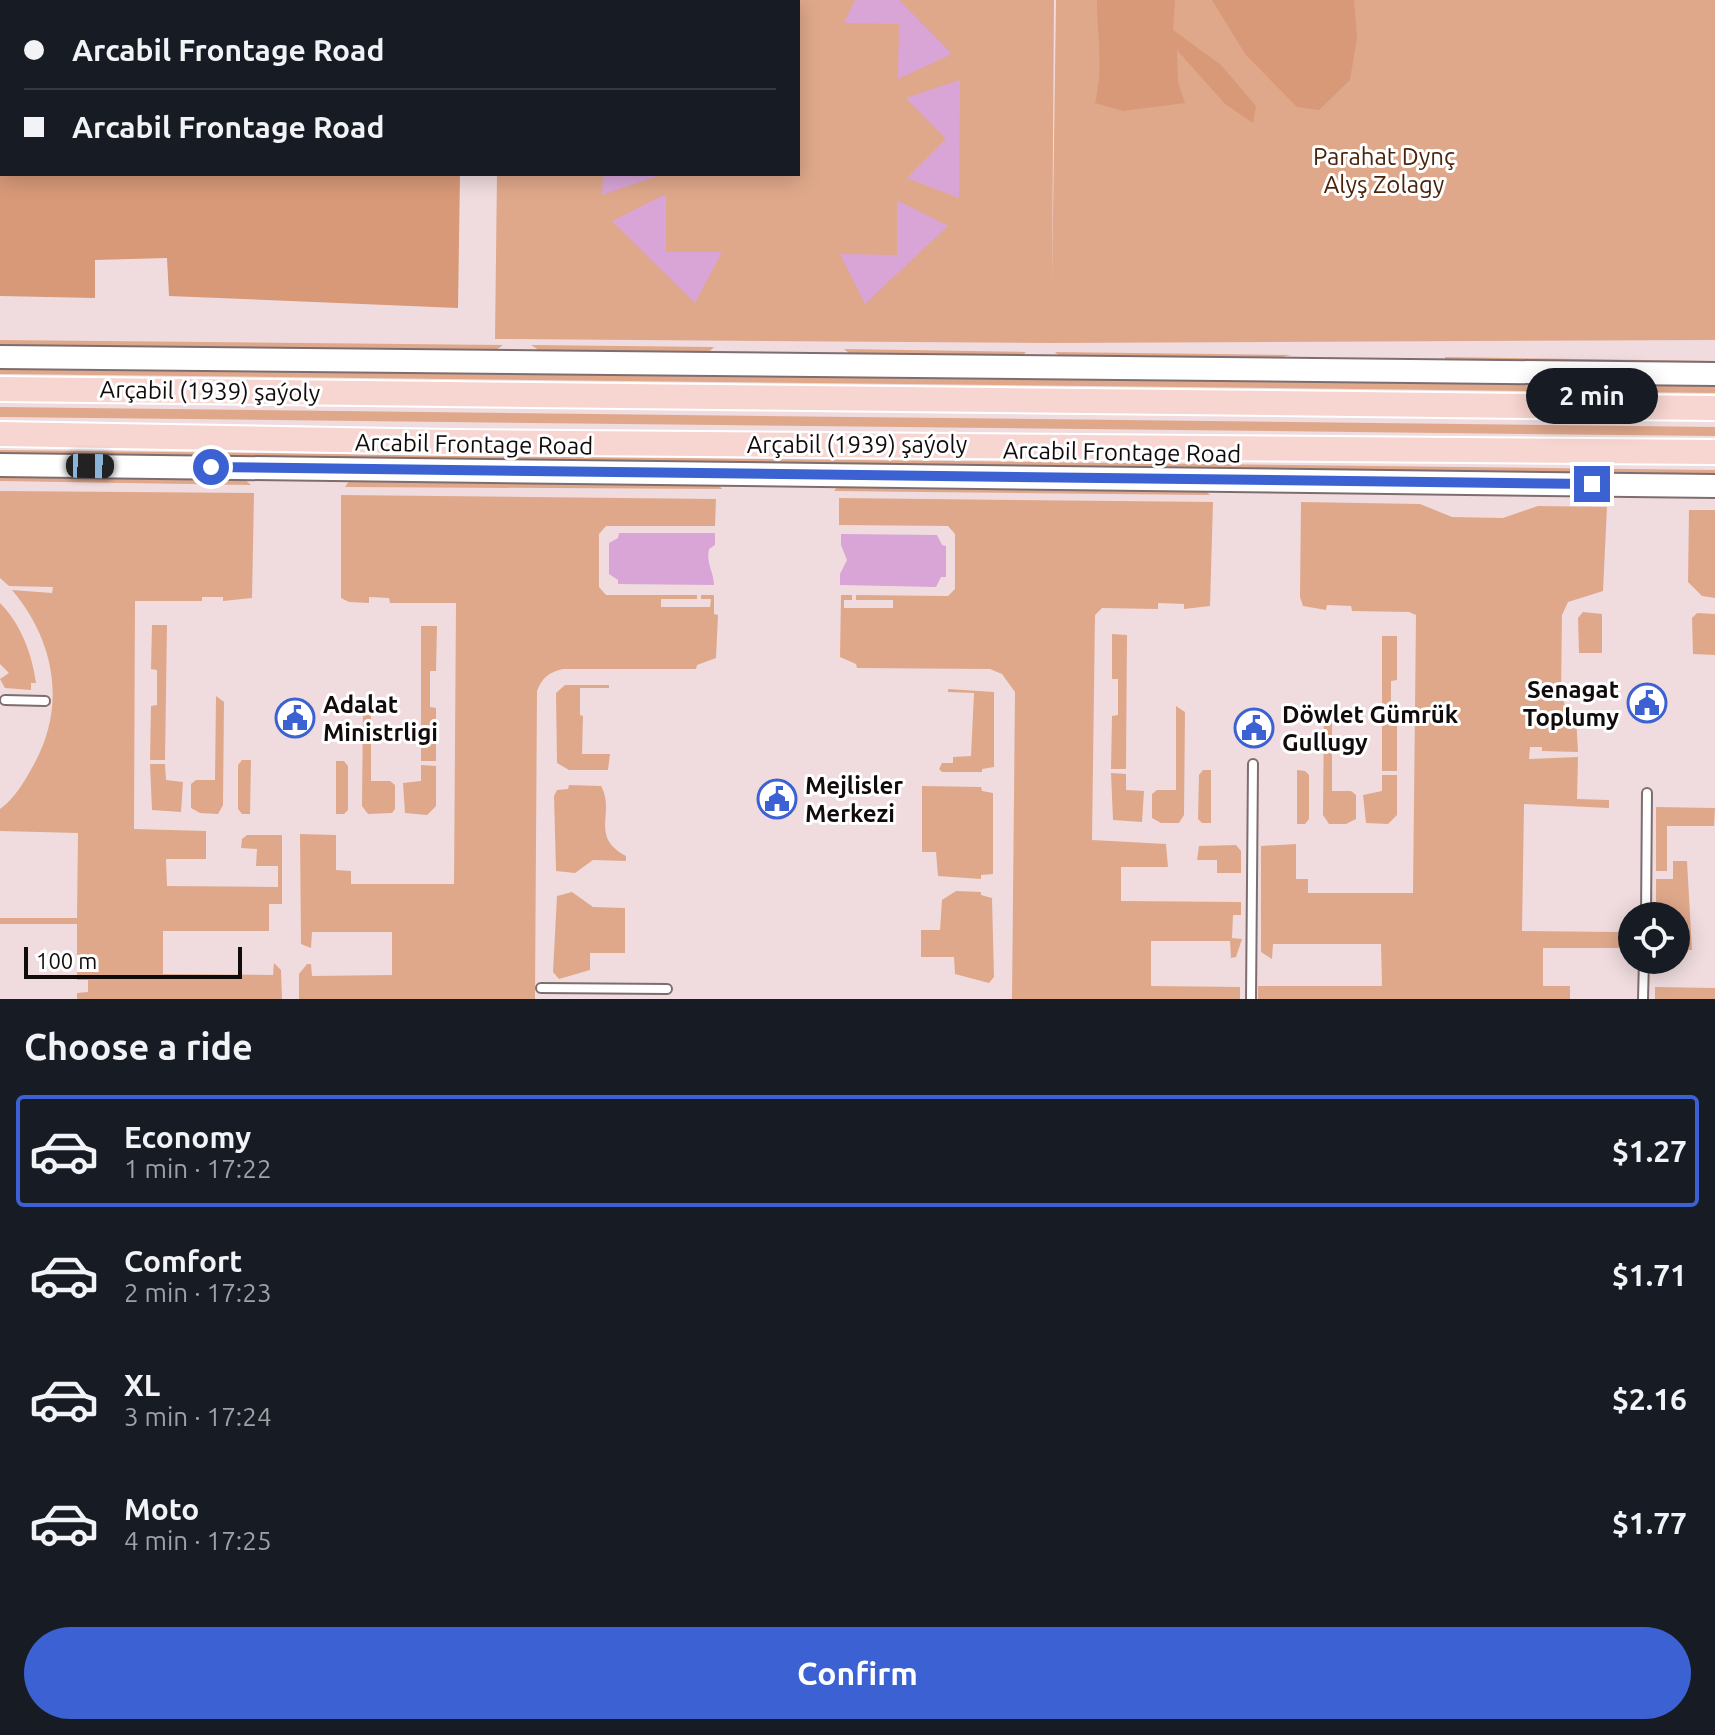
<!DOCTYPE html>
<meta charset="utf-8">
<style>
:root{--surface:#171b24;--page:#20242c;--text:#f1f3f6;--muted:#9ea1a6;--line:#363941;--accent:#3b61d2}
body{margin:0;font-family:Ubuntu,sans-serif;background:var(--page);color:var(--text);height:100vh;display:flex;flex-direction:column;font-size:30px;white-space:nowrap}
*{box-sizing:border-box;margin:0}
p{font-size:26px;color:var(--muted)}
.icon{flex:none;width:44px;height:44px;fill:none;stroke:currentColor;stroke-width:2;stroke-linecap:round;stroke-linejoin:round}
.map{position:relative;height:999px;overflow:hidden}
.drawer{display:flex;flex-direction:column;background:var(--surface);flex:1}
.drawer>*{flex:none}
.guide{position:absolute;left:0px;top:0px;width:800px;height:176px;box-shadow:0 4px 20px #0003;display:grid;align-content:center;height:176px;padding:0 24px;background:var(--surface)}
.tools{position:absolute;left:1618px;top:902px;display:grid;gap:16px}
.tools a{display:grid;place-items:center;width:72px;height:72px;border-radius:50%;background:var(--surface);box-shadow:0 4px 20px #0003;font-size:40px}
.scale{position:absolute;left:24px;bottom:20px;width:218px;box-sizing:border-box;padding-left:8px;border:4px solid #120b0c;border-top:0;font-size:22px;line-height:28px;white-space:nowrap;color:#120b0c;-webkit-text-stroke:6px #fff;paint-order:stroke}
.end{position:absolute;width:36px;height:36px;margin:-18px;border:10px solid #3b61d2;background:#fff;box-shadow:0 0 0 4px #fff}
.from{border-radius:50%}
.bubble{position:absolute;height:56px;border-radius:28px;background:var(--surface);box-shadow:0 4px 20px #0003;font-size:26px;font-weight:600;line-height:56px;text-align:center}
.car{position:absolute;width:24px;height:48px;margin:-24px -12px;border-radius:10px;box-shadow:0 0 6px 2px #0007;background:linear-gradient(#222 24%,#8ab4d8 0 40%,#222 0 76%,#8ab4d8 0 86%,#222 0)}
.guide b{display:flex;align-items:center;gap:28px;height:76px;font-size:30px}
.guide b+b{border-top:2px solid var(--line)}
.guide i{width:20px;height:20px;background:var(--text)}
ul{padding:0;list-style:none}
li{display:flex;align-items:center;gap:24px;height:112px;margin:0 16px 12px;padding:0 8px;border:4px solid transparent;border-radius:8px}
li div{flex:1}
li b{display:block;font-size:30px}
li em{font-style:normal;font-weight:600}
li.selected{border-color:var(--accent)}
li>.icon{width:72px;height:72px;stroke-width:1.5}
h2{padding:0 24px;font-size:36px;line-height:96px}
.action{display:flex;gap:16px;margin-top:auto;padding:16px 24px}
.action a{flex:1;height:92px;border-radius:48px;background:var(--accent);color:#fff;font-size:32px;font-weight:600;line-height:92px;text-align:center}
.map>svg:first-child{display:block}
.green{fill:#dfa88b}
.forest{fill:#d79978}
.water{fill:#d8a5d6}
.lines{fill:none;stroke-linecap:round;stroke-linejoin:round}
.lane-casing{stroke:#7e6d6f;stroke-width:12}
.secondary-casing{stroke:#7e6d6f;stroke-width:26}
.primary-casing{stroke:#fff;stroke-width:28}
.lane{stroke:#fff;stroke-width:8}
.secondary{stroke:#fff;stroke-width:22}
.primary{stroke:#f7d5d0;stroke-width:24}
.route{stroke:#3b61d2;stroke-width:10}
.labels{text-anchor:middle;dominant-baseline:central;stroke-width:6;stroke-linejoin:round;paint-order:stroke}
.park-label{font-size:24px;fill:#4b230a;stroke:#fff}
.street-label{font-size:24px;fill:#120b0c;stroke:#fff}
.poi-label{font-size:24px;font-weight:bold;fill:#120b0c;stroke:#fff;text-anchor:start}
</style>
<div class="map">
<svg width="1715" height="999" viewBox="0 0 1715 999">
<rect width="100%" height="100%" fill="#f0dcde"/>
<g class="green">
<path d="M499,0H1054L1052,283L1056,0H1715V340L1050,343L495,339L497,174H798V2Z"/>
<path d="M0,340L503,345L495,351L0,346Z"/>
<path d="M531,345L714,347L708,353L540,351Z"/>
<path d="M844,349L1026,352L1021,357L851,355Z"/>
<path d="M1055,352L1291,355L1269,360L1060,357Z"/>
<path d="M1445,357L1715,361V365L1445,362Z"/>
<path d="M0,367L1715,386V393L0,374Z"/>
<path d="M0,407L1715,427V436L0,417Z"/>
<path d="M0,450L1715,470V475L0,456Z"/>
<path d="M0,474L243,478L251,485L0,481Z"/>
<path d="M349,481L716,482L722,489L345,487Z"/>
<path d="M838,486L1203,489L1210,495L834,491Z"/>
<path d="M0,491L254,493L252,598L223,601V597H202V601H135L134,829L206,831V859H166L167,886L278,887V866H256L257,849L241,848L242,839L247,835H282V904H269V931H163V974L273,975L274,963L281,970L282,999H77V993L88,992V980H77V924H0V918H77L78,833L0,831V809C15,798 24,782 33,766C67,706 55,641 12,590L52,593L53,587L9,586L0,578Z"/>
<path d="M341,495L716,499L715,526H606L599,534V587L606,595H697V599H661V607H710L711,599H701V595H714V614L718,615L716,658L697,665L696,669H563C549,672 542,678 537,691L535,999H299V974L307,964H311L312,976L392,975V932H312L311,948L301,944L300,834L336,835V870L351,871V884H454L456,603H390L389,598L369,597V603L349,602L341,598Z"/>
<path d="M839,498L1213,502L1210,606L1184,609V604L1158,603V609L1102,608L1095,615L1092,840L1166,844L1168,867H1121V901L1241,902V915H1233L1232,938L1242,939L1236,957L1231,958L1230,941H1151V986L1240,987V999H1012L1015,692L1002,674L990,669L857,668L856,664L840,657L841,595H852V600H844V608H893V600H856V595L948,596L955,589V534L948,526L839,525Z"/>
<path d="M1301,502L1420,504L1452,517L1503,518L1538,506L1607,507L1603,591L1568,602L1562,615L1561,694L1565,705L1576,716L1578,752L1542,751V747H1530L1529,759L1578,757L1577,799L1609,800V808L1524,804L1522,931L1619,932V948H1543V986H1570V999H1258V986H1382L1381,944H1273L1272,959L1261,952V846L1296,844V879H1308V893H1413L1416,615L1409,612L1352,611L1351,606L1327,605L1326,610L1303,606L1300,597Z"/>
<path d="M1689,510H1715V598L1702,596L1688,582Z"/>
<path d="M0,603C21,624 32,654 36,683H31V690L5,688L0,679L9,673L0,664Z"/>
<path d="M1583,612L1602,614V653H1579L1578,618Z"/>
<path d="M1697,613L1715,614V655L1693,654L1692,618Z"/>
<path d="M152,625H167L165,760H150L151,706L157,705V670L151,669Z"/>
<path d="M421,626H437L436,671H430V707L436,708V761H421Z"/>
<path d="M1112,634L1127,635L1126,769H1111L1112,716L1118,715V679H1112Z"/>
<path d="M1382,636H1397V680L1391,681V716L1397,717V771H1382Z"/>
<path d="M565,685H609V688H580V715L583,716L582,754H610L608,770H569L557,763L556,693Z"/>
<path d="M948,689L994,692V767L982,769V772H942L939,769L942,763H953V757L971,756L974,693L948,692Z"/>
<path d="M216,696L224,702L223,805L218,814L200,813L191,808V784L196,780H215Z"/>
<path d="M371,697V781H390L395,785V809L392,813L368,814L362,806L363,703Z"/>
<path d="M1176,706L1185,712L1184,815L1179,823H1161L1152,818V794L1157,790H1176Z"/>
<path d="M1332,706V791H1351L1356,795V819L1346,824H1329L1323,815L1324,712Z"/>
<path d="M242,760H251L250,814H242L238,809V765Z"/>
<path d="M336,761H344L348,766V810L344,814H336Z"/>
<path d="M150,764H165L166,780L183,782L181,812L152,810Z"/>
<path d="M421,765L436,766V806L427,815L405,813L403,783L421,781Z"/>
<path d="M1203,770H1211V823H1202L1198,819L1199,775Z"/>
<path d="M1297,770L1305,771L1309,775V819L1305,824H1297Z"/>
<path d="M1111,773L1126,774V790L1144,791L1142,822L1113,820Z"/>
<path d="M1382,775H1397V815L1388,824L1366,823L1363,795L1382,791Z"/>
<path d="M569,785L601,786C616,813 589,836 626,856V861L593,860L575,873L556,871L554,796L557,790L568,789Z"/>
<path d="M922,786L981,787L982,791L993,793V874L981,875V879L938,876L936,852H922Z"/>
<path d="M1656,807L1715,808L1714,826H1667V871H1656Z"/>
<path d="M1236,845L1241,851V873H1217V860H1197L1199,846Z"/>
<path d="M1673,861H1687L1692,950H1676V916H1656V879H1673Z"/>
<path d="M956,891L981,892V895L992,898L994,977L989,983L955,974L954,957H921V930H940L942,900Z"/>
<path d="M572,892L593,907L625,908V953H590V970L559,979L553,972L557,896Z"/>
<path d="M1655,987L1715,988V999H1655Z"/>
</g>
<g class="forest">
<path d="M0,0H463L2,2V174H460L458,308L169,296L167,258L95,260V298L0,296Z"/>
<path d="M1097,0H1175L1173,30L1221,65L1256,106L1253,123L1225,104L1177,50L1178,82L1185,103L1123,111L1095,103C1104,68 1097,36 1097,0Z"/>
<path d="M1212,0H1354L1357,38L1350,80L1319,110L1297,107L1245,54Z"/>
</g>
<g class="water">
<path d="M855,0H899L952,54L898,79L899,24L844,23Z"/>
<path d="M960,80L959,198L907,178L946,139L906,98Z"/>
<path d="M603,174H656L658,176L602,195Z"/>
<path d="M666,194V252H722L695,303L612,221Z"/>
<path d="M897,200L948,226L865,304L840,254L897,255Z"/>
<path d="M619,533H715V545L709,549C706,565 714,571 714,585L618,584V580L609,574V543L618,538Z"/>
<path d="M841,534L937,535L942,545L946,546V577H941L936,587L840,585V574L847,560L841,545Z"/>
</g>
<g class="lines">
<g class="lane-casing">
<g id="lane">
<path d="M5,700L45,701"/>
<path d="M1646,916L1647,793"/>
<path d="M541,988L667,989"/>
<path d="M1251,999L1253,764"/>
<path d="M1643,999L1644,960"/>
</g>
</g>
<g class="secondary-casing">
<g id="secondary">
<path d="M0,357L1715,374"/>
<path d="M0,465L1715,486"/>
</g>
</g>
<g class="primary-casing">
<g id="primary">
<path d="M0,389L1715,408"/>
<path d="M0,434L453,442L1715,452"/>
</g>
</g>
<use href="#lane" class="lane"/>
<use href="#secondary" class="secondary"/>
<use href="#primary" class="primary"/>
</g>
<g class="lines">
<path class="route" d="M211,467L1592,484"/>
</g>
<defs>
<g id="civic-ring" transform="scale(2)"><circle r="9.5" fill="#fff" stroke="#3b61d2" stroke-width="1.5"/><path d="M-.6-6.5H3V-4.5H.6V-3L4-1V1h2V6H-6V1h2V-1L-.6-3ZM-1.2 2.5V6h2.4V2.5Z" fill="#3b61d2"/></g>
</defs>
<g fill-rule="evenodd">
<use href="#civic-ring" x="1647" y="703"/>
<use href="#civic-ring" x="295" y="718"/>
<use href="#civic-ring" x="1254" y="728"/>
<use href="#civic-ring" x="777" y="799"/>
</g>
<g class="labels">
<g class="park-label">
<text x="1384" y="156">Parahat Dynç<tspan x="1384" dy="28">Alyş Zolagy</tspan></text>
</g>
<g class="street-label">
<text transform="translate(210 391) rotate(1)">Arçabil (1939) şaýoly</text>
<text transform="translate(474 444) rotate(1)">Arcabil Frontage Road</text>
<text x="857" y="444">Arçabil (1939) şaýoly</text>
<text transform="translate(1122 452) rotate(1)">Arcabil Frontage Road</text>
</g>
<g class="poi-label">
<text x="1619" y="689" text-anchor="end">Senagat<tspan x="1619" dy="28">Toplumy</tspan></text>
<text x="323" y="704">Adalat<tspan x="323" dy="28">Ministrligi</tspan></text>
<text x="1282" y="714">Döwlet Gümrük<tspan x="1282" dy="28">Gullugy</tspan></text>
<text x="805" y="785">Mejlisler<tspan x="805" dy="28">Merkezi</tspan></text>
</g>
</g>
</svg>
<div class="tools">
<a><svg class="icon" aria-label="locate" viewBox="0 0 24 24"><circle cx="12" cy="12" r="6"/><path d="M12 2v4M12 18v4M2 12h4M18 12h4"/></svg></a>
</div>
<div class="scale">100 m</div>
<i class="end from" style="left:211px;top:467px"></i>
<i class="end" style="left:1592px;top:484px"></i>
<div class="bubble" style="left:1526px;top:368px;width:132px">2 min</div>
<i class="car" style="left:90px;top:466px;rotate:91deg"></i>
<div class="guide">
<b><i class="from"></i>Arcabil Frontage Road</b>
<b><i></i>Arcabil Frontage Road</b>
</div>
</div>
<section class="drawer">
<h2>Choose a ride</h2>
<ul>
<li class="selected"><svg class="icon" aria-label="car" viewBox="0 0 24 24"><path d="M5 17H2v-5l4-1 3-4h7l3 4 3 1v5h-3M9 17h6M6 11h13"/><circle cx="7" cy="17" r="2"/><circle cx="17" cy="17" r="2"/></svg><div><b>Economy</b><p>1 min · 17:22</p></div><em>$1.27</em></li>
<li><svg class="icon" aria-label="car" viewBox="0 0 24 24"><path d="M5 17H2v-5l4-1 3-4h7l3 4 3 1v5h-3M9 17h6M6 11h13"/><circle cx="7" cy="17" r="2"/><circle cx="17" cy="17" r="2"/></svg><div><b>Comfort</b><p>2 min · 17:23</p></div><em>$1.71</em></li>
<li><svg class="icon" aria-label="car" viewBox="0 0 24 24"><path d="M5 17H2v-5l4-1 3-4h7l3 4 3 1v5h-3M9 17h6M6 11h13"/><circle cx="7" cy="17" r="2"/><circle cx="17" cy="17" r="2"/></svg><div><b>XL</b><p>3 min · 17:24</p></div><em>$2.16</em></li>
<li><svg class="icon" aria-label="car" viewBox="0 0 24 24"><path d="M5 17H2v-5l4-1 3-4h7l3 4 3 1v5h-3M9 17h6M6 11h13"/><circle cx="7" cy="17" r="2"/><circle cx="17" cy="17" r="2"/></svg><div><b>Moto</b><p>4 min · 17:25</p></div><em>$1.77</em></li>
</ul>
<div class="action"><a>Confirm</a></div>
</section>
